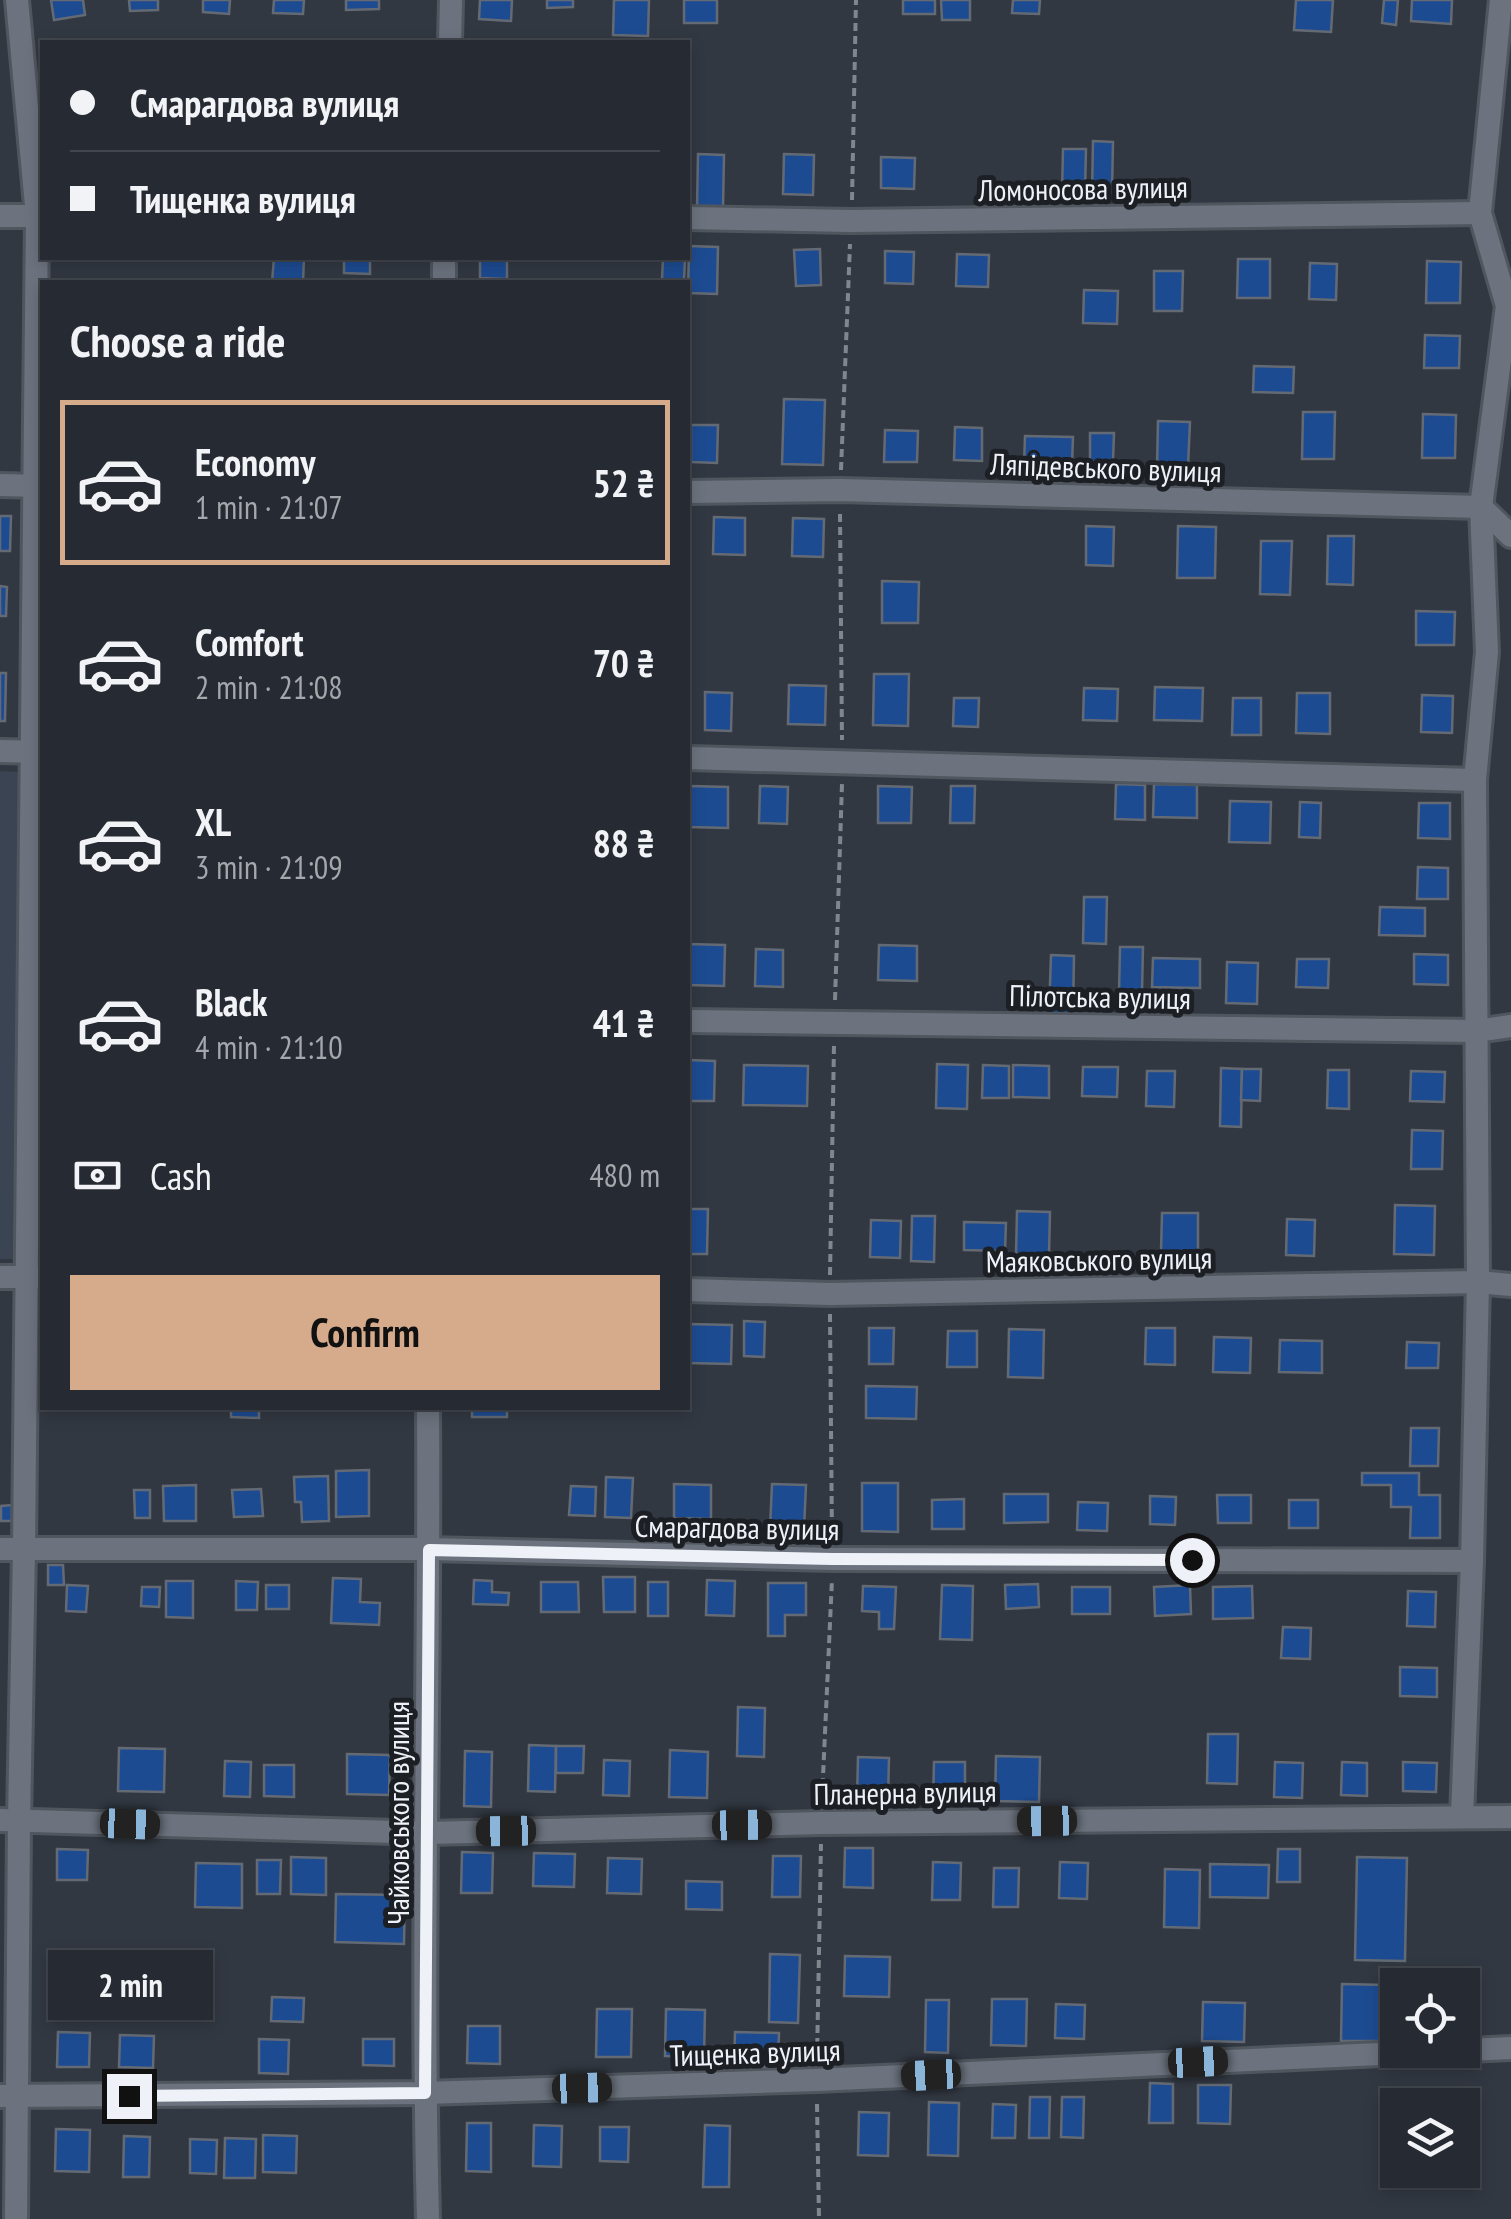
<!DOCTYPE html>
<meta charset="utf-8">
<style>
:root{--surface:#262a32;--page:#32363e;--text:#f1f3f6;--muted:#a4a7ac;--line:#42464d;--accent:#d6ab8b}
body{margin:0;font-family:"PT Sans Narrow",sans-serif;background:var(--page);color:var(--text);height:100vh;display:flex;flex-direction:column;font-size:38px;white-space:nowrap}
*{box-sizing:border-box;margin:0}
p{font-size:32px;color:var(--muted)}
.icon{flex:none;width:55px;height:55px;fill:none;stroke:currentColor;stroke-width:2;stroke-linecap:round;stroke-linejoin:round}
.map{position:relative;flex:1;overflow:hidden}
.sheet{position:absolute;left:40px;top:280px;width:650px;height:1130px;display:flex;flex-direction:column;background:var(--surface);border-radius:0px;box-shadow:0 5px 15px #0003,0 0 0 2px var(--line)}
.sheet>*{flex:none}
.banner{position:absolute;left:40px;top:40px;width:650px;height:220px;border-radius:0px;box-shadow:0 5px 15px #0003,0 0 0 2px var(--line);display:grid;align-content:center;height:220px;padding:0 30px;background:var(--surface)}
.fabs{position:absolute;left:1380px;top:1968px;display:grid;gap:20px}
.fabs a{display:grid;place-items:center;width:100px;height:100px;border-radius:0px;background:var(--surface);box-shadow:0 5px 15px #0003,0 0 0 2px var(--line);font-size:50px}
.end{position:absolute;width:45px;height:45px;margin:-22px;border:12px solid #eef2f8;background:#111;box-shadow:0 0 0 5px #111}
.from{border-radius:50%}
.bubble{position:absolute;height:70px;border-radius:0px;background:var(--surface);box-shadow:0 5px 15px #0003,0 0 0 2px var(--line);font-size:32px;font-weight:800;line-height:70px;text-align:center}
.car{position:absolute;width:30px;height:60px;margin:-30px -15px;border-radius:12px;box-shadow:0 0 8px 2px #0007;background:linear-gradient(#222 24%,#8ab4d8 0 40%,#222 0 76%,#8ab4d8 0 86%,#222 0)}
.banner b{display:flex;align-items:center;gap:35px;height:95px;font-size:38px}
.banner b+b{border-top:2px solid var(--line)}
.banner i{width:25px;height:25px;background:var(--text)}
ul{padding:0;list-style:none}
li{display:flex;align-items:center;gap:30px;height:165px;margin:0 20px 15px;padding:0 10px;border:5px solid transparent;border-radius:0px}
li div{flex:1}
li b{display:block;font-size:38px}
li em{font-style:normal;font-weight:800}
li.active{border-color:var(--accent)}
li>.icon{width:90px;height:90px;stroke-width:1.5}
h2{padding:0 30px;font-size:45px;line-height:120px}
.pay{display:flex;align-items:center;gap:25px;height:110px;padding:0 30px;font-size:38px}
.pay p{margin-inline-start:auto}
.cta{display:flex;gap:20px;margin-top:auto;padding:20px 30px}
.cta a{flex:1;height:115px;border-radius:0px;background:var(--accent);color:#111;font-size:40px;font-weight:800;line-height:115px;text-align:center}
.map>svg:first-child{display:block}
.built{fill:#3a4452}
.building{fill:#1d4b91;stroke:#636a74;stroke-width:2.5}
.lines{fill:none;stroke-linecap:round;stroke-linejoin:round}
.minor-casing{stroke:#50565e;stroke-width:28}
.path{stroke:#80868e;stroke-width:4;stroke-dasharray:8 5;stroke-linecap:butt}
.minor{stroke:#6c737e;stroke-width:22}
.route{stroke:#eef2f8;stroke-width:12}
.labels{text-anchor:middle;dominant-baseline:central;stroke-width:10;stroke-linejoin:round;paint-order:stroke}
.street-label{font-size:30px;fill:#eef2f8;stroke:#1c1f24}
</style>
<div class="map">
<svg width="1511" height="2219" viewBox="0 0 1511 2219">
<rect width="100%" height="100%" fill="#323842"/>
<path class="built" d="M0,771L18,772V1259H0Z"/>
<g class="building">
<path d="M51,0H83L85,15L54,20Z"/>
<path d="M129,0H158V10L130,11Z"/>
<path d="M203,0H230L229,14L203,12Z"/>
<path d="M274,0H304L303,14L273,13Z"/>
<path d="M346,0H379V9L346,10Z"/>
<path d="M480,0H512L511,21L479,19Z"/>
<path d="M547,0H573V7L547,8Z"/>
<path d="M614,0H649L648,36L613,35Z"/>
<rect x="684" y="0" width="33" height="23"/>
<rect x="903" y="0" width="32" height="14"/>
<path d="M941,0H970V20H942Z"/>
<path d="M1013,0H1040L1039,14L1012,13Z"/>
<path d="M1296,0H1333L1331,32L1294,30Z"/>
<path d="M1384,0H1398L1396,25L1382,23Z"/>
<path d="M1412,0H1452L1451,24L1411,21Z"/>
<path d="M1093,141L1113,142L1112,193L1092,192Z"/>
<path d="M1063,149H1086L1085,192H1062Z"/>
<path d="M698,154L724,155L723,209L697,208Z"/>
<path d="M784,154L814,155L813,195L783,194Z"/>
<path d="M881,157L915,158L914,189L881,188Z"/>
<path d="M689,246L718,247L717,294L688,293Z"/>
<path d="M820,249L821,285L796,286L794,250Z"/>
<path d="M885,251L914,252L913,284L885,283Z"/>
<path d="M957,254L989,255L988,287L956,286Z"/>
<path d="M274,258H304L303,282H272Z"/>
<path d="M344,258H370V274L344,273Z"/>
<path d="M480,258H507V279L480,278Z"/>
<path d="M663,258H685L684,280L662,279Z"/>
<path d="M1238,259H1270V298H1237Z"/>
<path d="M1427,261L1461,262L1460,303H1426Z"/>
<path d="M1310,263L1337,264L1336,300L1309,299Z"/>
<path d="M1154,271H1183L1182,311H1154Z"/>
<path d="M1084,290L1118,291L1117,324L1083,323Z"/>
<path d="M1425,335L1460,336L1459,368H1424Z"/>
<path d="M1254,366L1294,367L1293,393L1253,392Z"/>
<path d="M784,399L825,400L823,465L782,464Z"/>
<path d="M1303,412H1335L1334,459H1302Z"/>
<path d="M1423,414L1456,415L1455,458H1422Z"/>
<path d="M1158,421L1190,422L1188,467L1157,466Z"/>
<path d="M691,425H718L717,463L691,462Z"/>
<path d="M955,427L982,428V461L954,460Z"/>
<path d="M885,430L918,431L917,462H884Z"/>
<path d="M1090,433H1114L1113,462H1090Z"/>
<path d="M1025,436L1073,437L1072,465L1024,464Z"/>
<path d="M0,516H11L10,551H0Z"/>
<path d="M714,517L745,518V555L713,554Z"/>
<path d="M793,518L824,519L823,557L792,556Z"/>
<path d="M1086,526L1114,527L1113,566L1086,565Z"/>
<path d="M1178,526L1216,527L1215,578H1177Z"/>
<path d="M1328,536H1354L1353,585L1327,584Z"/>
<path d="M1261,541H1292L1290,595L1260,594Z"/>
<path d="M882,581L919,582L918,623H882Z"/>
<path d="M0,586L7,587L6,616H0Z"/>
<path d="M1416,611L1455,612L1454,645H1416Z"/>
<path d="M0,673H6L5,721H0Z"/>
<path d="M874,674H909L908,726L873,725Z"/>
<path d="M789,685L826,686L825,725L788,724Z"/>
<path d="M1155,687L1203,688L1202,721L1154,720Z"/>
<path d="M1084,688L1118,689L1117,721L1083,720Z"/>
<path d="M705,692L732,693L731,731L705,730Z"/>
<path d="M1297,693H1330V734L1296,733Z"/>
<path d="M1422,695L1453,696L1452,733L1421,732Z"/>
<path d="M954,698H979L978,727L953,726Z"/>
<path d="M1233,698H1261V735H1232Z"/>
<path d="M1116,784L1145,785V820L1115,819Z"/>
<path d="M1154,784L1197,785V818L1153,817Z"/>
<path d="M690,786L728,787V828L689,827Z"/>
<path d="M760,786L788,787L787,824L759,823Z"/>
<path d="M878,786L912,787L911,823H878Z"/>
<path d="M951,786H975L974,823H950Z"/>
<path d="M1230,801L1271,802L1270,843L1229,842Z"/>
<path d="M1300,802L1321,803L1320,838L1299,837Z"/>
<path d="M1419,803H1450V839L1418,838Z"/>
<path d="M1418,867L1448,868V899H1417Z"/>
<path d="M1084,897H1107L1106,944L1083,943Z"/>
<path d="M1380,907L1425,908V936L1379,935Z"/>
<path d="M688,944L725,945L724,986L688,985Z"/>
<path d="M879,945L917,946V981L878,980Z"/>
<path d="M1120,947H1143L1142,993L1119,992Z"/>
<path d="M756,949L783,950V987L755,986Z"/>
<path d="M1414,954L1448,955V985L1414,984Z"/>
<path d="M1051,955L1074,956L1073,1014L1049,1013Z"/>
<path d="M1153,958L1200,959V988L1152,987Z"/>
<path d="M1297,959H1329L1328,988L1296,987Z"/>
<path d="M1227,962L1258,963L1257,1004L1226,1003Z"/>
<path d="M688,1060L715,1061L714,1101H688Z"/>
<path d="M937,1064L968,1065L967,1109L936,1108Z"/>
<path d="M744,1065L808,1066L807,1106L743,1105Z"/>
<path d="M983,1065L1009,1066V1098H982Z"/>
<path d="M1013,1065L1049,1066V1098L1013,1097Z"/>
<path d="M1083,1067H1118L1117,1097L1082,1096Z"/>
<path d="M1221,1068L1242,1069L1241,1127L1220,1126Z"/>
<path d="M1242,1069H1261L1260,1101L1241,1100Z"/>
<path d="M1328,1070H1349V1109L1327,1108Z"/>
<path d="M1147,1071H1175L1174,1107L1146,1106Z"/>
<path d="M1411,1071L1445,1072L1444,1102L1410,1101Z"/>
<path d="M1412,1130L1443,1131L1442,1169H1411Z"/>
<path d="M1395,1205L1435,1206L1434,1255L1394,1254Z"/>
<path d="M688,1209H708L707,1254H688Z"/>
<path d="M1017,1211L1050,1212L1049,1254H1016Z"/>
<path d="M1162,1213H1198V1252L1161,1251Z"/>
<path d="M912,1216H935L934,1262L911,1261Z"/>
<path d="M1287,1219L1315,1220L1314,1256L1286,1255Z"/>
<path d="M871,1220L901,1221L900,1258L870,1257Z"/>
<path d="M964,1222L1006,1223L1005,1251L964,1250Z"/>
<path d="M744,1321L765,1322L764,1357L744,1356Z"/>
<path d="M688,1324L732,1325L731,1364L688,1363Z"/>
<path d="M869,1328H894L893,1364H869Z"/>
<path d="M1146,1328H1175V1365L1145,1364Z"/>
<path d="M1009,1329L1044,1330L1043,1378L1008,1377Z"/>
<path d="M948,1331H977V1367H947Z"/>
<path d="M1214,1337L1251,1338L1250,1373L1213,1372Z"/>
<path d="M1280,1340L1322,1341V1373L1279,1372Z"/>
<path d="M1407,1342L1439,1343L1438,1368H1406Z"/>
<path d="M866,1386L917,1387L916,1419L866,1418Z"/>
<path d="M231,1408H259V1418L231,1417Z"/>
<rect x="472" y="1408" width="35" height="9"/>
<path d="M1411,1428H1439L1438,1466H1410Z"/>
<path d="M369,1470V1516L336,1517V1471Z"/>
<path d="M1362,1473H1419V1495H1440V1538H1410L1411,1507H1391V1485H1362Z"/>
<path d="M328,1476L329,1521L302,1522L301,1502H295L294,1477Z"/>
<path d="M606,1477L633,1478L631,1518L605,1517Z"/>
<path d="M862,1483H898V1532L862,1531Z"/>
<path d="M674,1484L711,1485V1519L674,1518Z"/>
<path d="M772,1484L806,1485L804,1529L770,1528Z"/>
<path d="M196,1485V1521H164L163,1486Z"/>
<path d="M571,1486L596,1487L595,1516L569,1515Z"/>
<path d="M261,1489L263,1516L234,1517L232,1490Z"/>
<path d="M134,1490H150V1518H135Z"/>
<path d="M1004,1494H1048V1522L1004,1523Z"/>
<path d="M1217,1495H1251V1523H1218Z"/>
<path d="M1150,1496L1176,1497L1175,1525L1150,1524Z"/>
<path d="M964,1499V1529H932V1500Z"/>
<rect x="1289" y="1500" width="29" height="28"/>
<path d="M1078,1502L1108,1503L1107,1531L1077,1530Z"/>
<path d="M12,1505V1521H1V1506Z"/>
<path d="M48,1565H63L64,1585H48Z"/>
<path d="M603,1577H635V1612H604Z"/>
<path d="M333,1578L361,1579L360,1602L380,1603L379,1625L331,1623Z"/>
<path d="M474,1580L492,1581V1592L509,1593L508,1605L473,1604Z"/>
<path d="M707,1580L735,1581L734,1616L706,1615Z"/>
<path d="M166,1581H193V1618L166,1617Z"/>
<path d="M236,1581L258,1582L257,1610H236Z"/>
<path d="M541,1582H578L579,1612H541Z"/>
<rect x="648" y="1582" width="20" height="34"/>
<path d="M768,1583H806V1615H785V1636H768Z"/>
<path d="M1038,1584L1039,1607L1006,1609L1005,1585Z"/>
<path d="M67,1585L88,1586L86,1612L66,1611Z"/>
<rect x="266" y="1585" width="23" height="24"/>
<path d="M942,1585L973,1586L972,1640L940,1639Z"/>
<path d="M1190,1585L1191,1614L1155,1616L1154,1587Z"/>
<path d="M863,1586L896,1587L894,1629H879V1612L862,1611Z"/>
<path d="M1252,1586L1253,1618L1213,1619V1587Z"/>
<path d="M142,1587H160L159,1607L141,1606Z"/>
<rect x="1072" y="1587" width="38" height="27"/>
<path d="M1408,1591L1436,1592L1435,1627L1407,1626Z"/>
<path d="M1283,1627L1311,1628L1310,1659L1281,1658Z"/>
<path d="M1400,1667L1437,1668V1697L1400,1696Z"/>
<path d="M738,1707L765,1708L764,1757L737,1756Z"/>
<path d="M1208,1734H1238L1237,1784L1207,1783Z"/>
<path d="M529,1745L556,1746L555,1792L528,1791Z"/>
<path d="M556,1746H584L583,1773H556Z"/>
<path d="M119,1748L165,1749L164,1792L118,1791Z"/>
<path d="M670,1750L708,1752L707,1798L669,1797Z"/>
<path d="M465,1751L492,1752L491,1807L464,1806Z"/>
<path d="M347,1754L390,1755L389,1795L347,1794Z"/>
<path d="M996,1756L1040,1757L1039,1802L995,1801Z"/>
<path d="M858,1757L889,1758L888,1799H857Z"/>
<path d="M604,1760L630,1761L629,1796L603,1795Z"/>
<path d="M225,1761L251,1762L250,1797L224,1796Z"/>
<path d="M934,1762H965V1803L933,1802Z"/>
<path d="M1275,1762L1303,1763L1302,1798L1274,1797Z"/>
<path d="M1342,1762L1367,1763V1796L1341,1795Z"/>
<path d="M1403,1762L1437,1763L1436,1792L1403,1791Z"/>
<path d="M264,1765H294V1797L264,1796Z"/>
<path d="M845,1848H873V1888L844,1887Z"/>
<path d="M57,1849L88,1850L87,1880H57Z"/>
<path d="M1278,1849H1300V1882H1277Z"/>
<path d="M462,1852L493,1853L492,1893H461Z"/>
<path d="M534,1853L575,1854L574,1887L533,1886Z"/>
<path d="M773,1856H801L800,1897H772Z"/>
<path d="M291,1857L326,1858V1895L291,1894Z"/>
<path d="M1357,1857L1407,1858L1405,1961L1355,1960Z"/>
<path d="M608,1858L642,1859L641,1894L607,1893Z"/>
<path d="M257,1860H281L280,1894H257Z"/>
<path d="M933,1862L961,1863L960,1900H932Z"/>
<path d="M1060,1862L1088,1863L1087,1899L1059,1898Z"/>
<path d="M196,1863L242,1864V1908L195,1907Z"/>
<path d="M1210,1864L1269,1865L1268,1898L1210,1897Z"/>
<path d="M994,1868H1019L1018,1907H993Z"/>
<path d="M1165,1869L1200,1870L1199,1928L1164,1927Z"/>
<path d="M686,1881L722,1882V1910L686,1909Z"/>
<path d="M336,1894L405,1895L404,1944L335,1942Z"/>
<path d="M770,1954L800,1955L798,2023L769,2022Z"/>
<path d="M845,1956L890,1957L889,1997L844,1996Z"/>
<path d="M1342,1984L1387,1985L1386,2041H1341Z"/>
<path d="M272,1997L304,1998L303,2022L271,2021Z"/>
<path d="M992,1999H1027L1026,2046L991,2045Z"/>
<path d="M926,2000H949L948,2053L925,2052Z"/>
<path d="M1203,2002L1245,2003L1244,2042L1202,2041Z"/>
<path d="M1056,2004L1085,2005L1084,2039L1055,2038Z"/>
<path d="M597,2009H632L631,2057H596Z"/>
<path d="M666,2009L705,2010L704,2057L665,2056Z"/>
<path d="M468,2026H500V2064L467,2063Z"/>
<path d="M58,2032L90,2033L89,2067H57Z"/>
<path d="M735,2032L779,2033L778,2067L734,2066Z"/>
<path d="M120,2035L154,2036L153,2068L119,2067Z"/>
<path d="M259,2039L289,2040L288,2074L259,2073Z"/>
<path d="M363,2039H394V2066L363,2065Z"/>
<path d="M1150,2083L1173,2084V2123H1149Z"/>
<path d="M1198,2085H1231L1230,2124L1198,2123Z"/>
<path d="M1030,2097H1050L1049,2138H1029Z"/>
<path d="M1062,2097H1084L1083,2138L1061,2137Z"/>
<path d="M929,2102L959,2103L958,2156L928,2155Z"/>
<path d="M993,2104L1016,2105L1015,2138H992Z"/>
<path d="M859,2112L889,2113L888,2156L858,2155Z"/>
<path d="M467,2123H491V2172L466,2171Z"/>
<path d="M534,2125L562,2126L561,2167L533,2166Z"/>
<path d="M705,2125L730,2126L729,2187H703Z"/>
<path d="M600,2127H629L628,2162L600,2161Z"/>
<path d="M56,2129L90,2130L89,2172L55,2171Z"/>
<path d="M263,2135L297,2136L296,2173L263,2172Z"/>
<path d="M124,2136L150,2137L149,2177H123Z"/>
<path d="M225,2138L256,2139L255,2178H224Z"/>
<path d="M190,2139L217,2140L216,2174L190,2173Z"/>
</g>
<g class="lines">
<g class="minor-casing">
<g id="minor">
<path d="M450,42L451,0"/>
<path d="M0,216H42"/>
<path d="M688,218L851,221L1480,213"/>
<path d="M444,282V258"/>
<path d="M0,485L42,486"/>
<path d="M688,492L840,490L1481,507L1511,536"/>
<path d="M0,751L42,752"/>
<path d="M688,758L1475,780"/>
<path d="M688,1021L1476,1031L1511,1026"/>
<path d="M0,1277H42"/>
<path d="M688,1290L830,1294L1478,1282L1511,1285"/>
<path d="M428,1408C430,1678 421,1949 428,2219"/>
<path d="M0,1549H429L833,1559L1472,1561"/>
<path d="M1462,1816L1472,1561L1478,1282L1475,780L1487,652L1481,507L1507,306L1480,213L1501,0"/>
<path d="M0,1820L428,1833L821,1823L1511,1817"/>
<path d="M0,2096L425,2093L817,2080L1511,2048"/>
<path d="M16,2219L19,1821L24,1549L37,216L17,0"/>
</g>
</g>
<g class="path">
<path d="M852,200L856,0"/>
<path d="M841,470L850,244"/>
<path d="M840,514L842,740"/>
<path d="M835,1000L842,784"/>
<path d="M830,1275L834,1044"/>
<path d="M830,1314L832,1540"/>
<path d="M822,1799L832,1579"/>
<path d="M817,2059L821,1844"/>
<path d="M817,2104L819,2219"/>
</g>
<use href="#minor" class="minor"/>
</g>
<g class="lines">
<path class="route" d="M129,2096L425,2093L429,1550L832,1559L1192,1560"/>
</g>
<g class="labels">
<g class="street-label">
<text transform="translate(1083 188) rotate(-1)">Ломоносова вулиця</text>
<text transform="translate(1106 467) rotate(2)">Ляпідевського вулиця</text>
<text transform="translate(1100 996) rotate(1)">Пілотська вулиця</text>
<text transform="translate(1099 1259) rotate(-1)">Маяковського вулиця</text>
<text transform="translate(737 1527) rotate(1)">Смарагдова вулиця</text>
<text transform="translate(905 1792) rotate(-1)">Планерна вулиця</text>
<text transform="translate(397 1813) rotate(-90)">Чайковського вулиця</text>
<text transform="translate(755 2052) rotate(-2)">Тищенка вулиця</text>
</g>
</g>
</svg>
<div class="fabs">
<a><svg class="icon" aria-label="locate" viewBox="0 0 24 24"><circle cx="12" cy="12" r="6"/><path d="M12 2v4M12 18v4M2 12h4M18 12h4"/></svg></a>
<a><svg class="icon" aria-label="layers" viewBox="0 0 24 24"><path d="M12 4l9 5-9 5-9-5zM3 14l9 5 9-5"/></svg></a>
</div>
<i class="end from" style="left:1192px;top:1560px"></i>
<i class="end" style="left:129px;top:2096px"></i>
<div class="bubble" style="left:48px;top:1950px;width:165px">2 min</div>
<i class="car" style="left:1047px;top:1821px;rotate:269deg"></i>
<i class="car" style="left:130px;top:1824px;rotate:92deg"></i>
<i class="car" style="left:742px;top:1825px;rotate:89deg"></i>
<i class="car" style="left:506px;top:1831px;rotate:269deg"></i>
<i class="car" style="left:1198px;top:2062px;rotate:87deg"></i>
<i class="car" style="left:931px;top:2075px;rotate:267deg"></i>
<i class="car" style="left:582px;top:2088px;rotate:88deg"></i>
<div class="banner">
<b><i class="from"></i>Смарагдова вулиця</b>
<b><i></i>Тищенка вулиця</b>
</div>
<section class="sheet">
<h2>Choose a ride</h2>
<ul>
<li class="active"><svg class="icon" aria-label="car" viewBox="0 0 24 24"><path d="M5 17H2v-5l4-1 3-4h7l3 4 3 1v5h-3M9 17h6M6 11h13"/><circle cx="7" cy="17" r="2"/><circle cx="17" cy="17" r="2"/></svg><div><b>Economy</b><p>1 min · 21:07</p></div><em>52 ₴</em></li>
<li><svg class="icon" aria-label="car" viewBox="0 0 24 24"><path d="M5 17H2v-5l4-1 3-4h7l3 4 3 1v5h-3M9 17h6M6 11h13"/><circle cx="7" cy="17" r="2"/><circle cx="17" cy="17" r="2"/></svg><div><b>Comfort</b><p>2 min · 21:08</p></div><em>70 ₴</em></li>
<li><svg class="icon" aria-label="car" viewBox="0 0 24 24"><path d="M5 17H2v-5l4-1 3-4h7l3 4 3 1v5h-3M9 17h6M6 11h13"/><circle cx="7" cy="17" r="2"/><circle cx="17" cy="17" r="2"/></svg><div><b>XL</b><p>3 min · 21:09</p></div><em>88 ₴</em></li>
<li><svg class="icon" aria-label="car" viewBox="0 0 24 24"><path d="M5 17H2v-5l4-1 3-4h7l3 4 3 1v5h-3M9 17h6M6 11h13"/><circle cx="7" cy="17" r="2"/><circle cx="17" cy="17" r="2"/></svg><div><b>Black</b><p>4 min · 21:10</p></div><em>41 ₴</em></li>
</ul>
<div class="pay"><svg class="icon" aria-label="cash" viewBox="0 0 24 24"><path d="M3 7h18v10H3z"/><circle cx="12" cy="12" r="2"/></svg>Cash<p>480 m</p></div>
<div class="cta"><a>Confirm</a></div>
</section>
</div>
